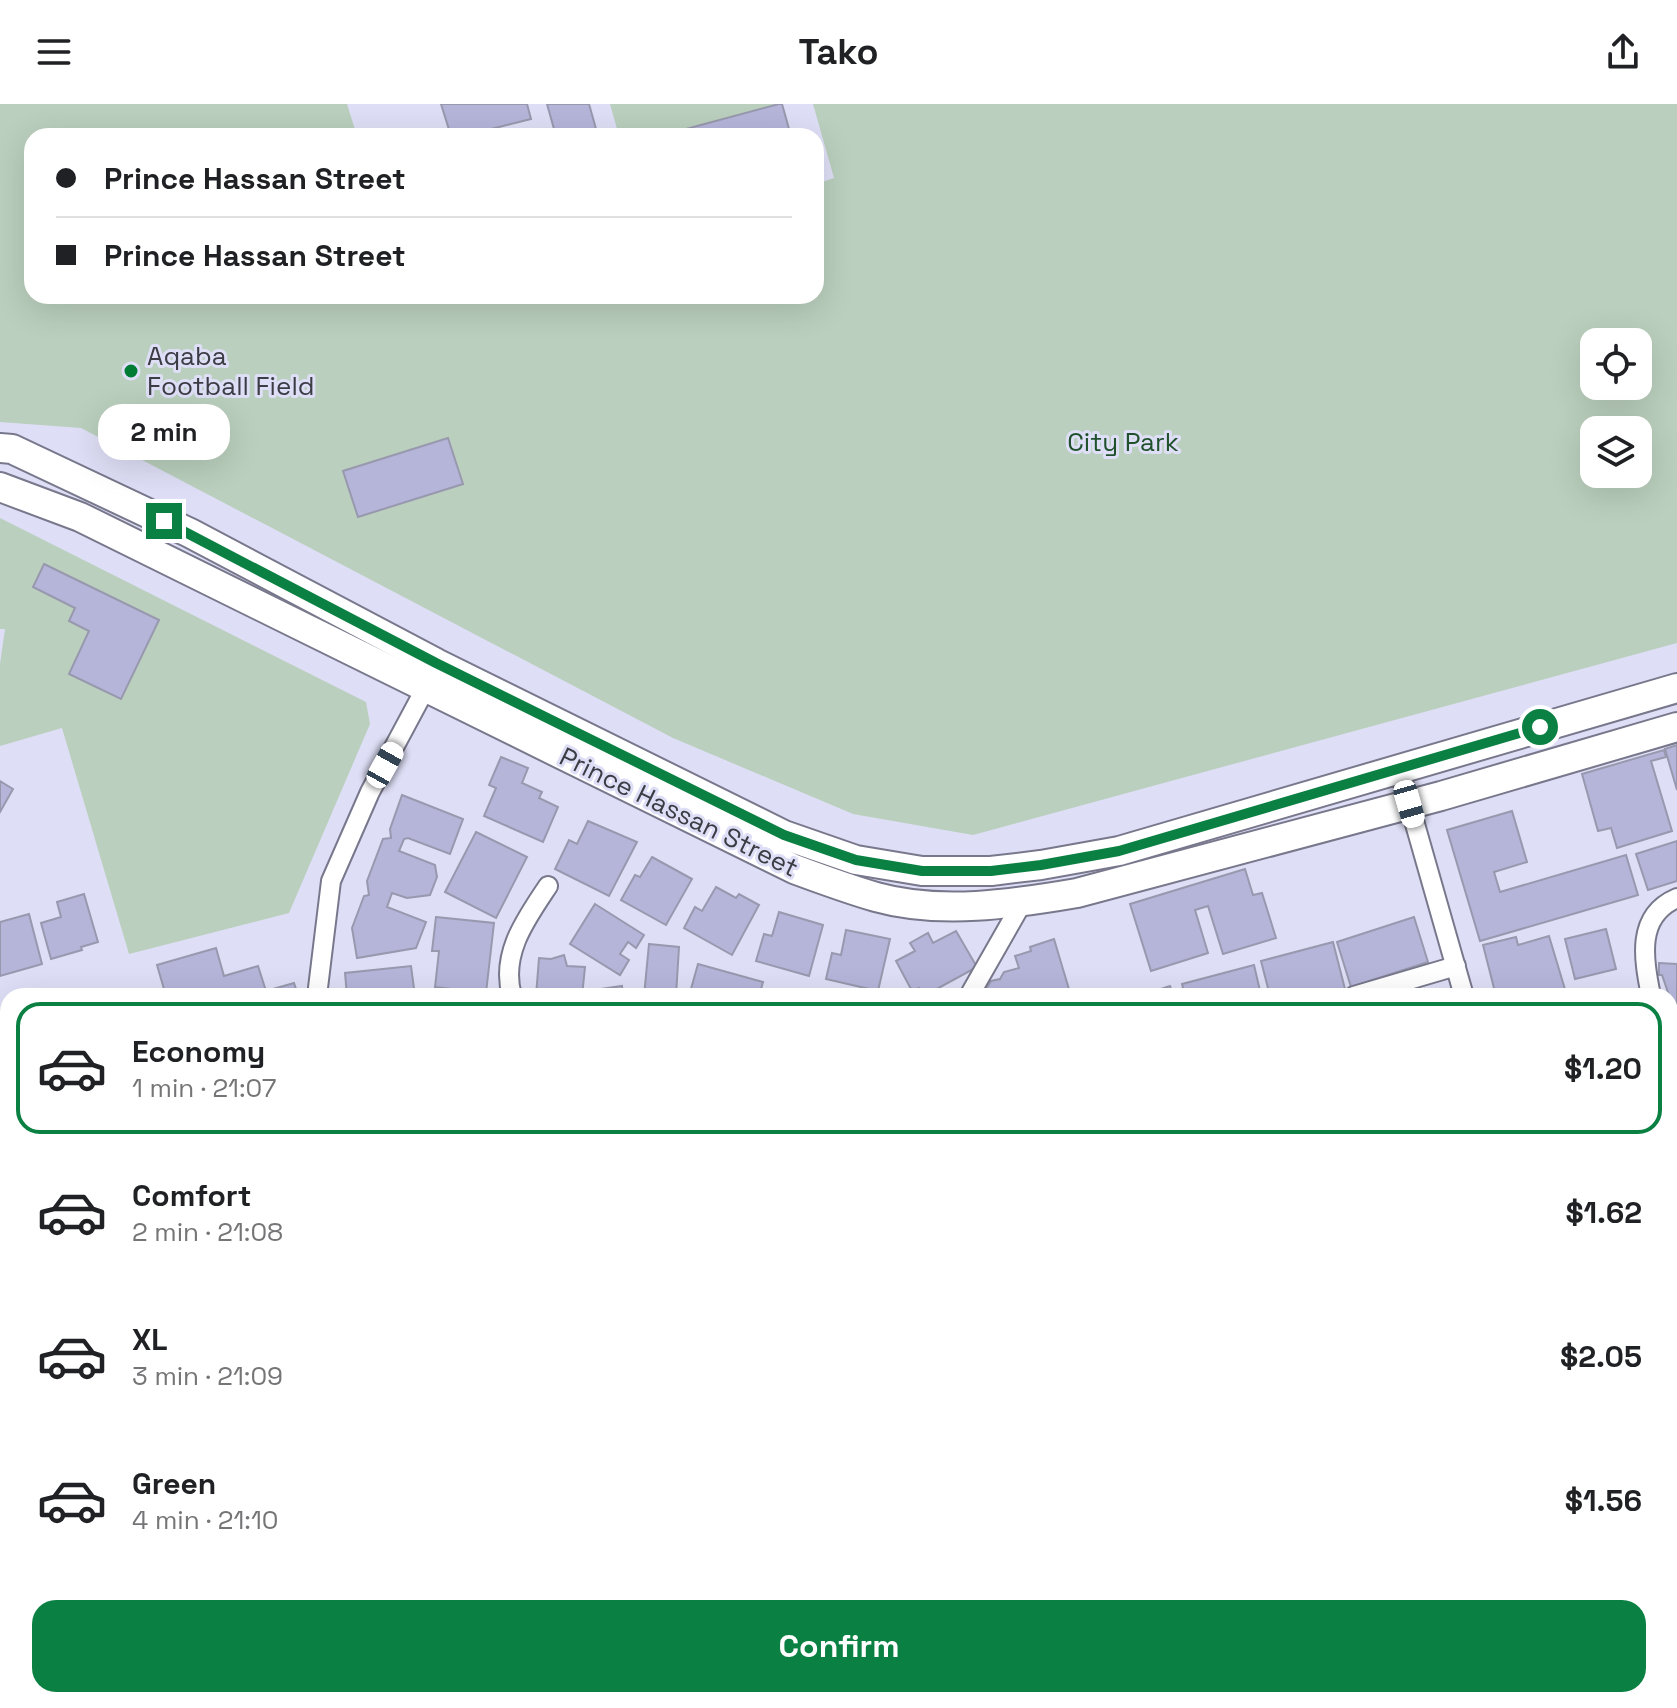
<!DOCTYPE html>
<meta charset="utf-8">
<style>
:root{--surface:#fff;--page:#f2f2f2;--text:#202124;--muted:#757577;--line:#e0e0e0;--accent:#0b8043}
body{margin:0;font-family:"Space Grotesk",sans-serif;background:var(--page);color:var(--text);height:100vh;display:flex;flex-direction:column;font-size:30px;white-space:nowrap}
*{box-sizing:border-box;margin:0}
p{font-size:26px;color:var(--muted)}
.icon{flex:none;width:44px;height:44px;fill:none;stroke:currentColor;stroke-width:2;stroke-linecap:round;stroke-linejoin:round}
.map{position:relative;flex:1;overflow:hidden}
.side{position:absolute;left:0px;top:884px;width:1678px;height:720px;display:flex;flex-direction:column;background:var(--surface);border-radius:24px 24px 0 0;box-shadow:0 8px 32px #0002}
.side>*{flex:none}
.banner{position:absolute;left:24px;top:24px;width:800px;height:176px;border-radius:24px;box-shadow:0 8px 32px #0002;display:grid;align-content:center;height:176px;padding:0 32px;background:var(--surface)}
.tools{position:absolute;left:1580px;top:224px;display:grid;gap:16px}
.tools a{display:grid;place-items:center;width:72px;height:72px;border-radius:16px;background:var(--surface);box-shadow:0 8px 32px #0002;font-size:40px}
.end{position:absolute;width:36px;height:36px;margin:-18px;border:10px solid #0b8043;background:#fff;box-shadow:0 0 0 4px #fff}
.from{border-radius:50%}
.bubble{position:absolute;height:56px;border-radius:24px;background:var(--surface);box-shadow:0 8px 32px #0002;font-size:26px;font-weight:800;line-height:56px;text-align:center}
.car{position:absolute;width:24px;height:48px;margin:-24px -12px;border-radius:10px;box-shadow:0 0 6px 2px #0007;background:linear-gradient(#fff 24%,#345 0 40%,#fff 0 76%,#345 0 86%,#fff 0)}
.banner b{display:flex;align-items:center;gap:28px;height:76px;font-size:30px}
.banner b+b{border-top:2px solid var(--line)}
.banner i{width:20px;height:20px;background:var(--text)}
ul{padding:14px 0 0;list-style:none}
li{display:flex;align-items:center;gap:24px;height:132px;margin:0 16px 12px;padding:0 16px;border:4px solid transparent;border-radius:24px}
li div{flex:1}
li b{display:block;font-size:30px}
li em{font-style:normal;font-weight:800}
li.selected{border-color:var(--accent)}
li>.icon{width:72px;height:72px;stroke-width:1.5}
.primary-button{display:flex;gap:16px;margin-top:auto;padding:16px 32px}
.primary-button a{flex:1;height:92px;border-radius:24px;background:var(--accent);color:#fff;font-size:32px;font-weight:800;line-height:92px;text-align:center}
header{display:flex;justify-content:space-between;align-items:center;height:104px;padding:0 32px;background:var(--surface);font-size:36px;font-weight:800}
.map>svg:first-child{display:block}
.green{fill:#bacfbd;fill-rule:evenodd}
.building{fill:#b5b5da;stroke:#9898ae;stroke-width:2}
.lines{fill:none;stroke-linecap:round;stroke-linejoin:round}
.street-casing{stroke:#78788d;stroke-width:22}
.primary-casing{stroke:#78788d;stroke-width:32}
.street{stroke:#fff;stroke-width:18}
.primary{stroke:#fff;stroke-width:28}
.route{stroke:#0b8043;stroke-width:10}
.poi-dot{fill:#007d35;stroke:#dedff6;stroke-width:3}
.labels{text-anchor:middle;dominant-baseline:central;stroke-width:6;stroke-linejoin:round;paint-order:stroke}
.poi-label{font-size:26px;fill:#3c3c45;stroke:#dedff6;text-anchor:start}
.park-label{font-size:26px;fill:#20512c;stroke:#dedff6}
.street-label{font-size:26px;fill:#3c3c45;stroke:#dedff6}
</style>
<header><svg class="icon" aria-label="menu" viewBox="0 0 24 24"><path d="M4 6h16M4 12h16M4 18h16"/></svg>Tako<svg class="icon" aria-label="share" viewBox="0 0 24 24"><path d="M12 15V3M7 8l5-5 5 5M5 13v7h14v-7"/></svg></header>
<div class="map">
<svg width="1677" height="1604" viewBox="0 0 1677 1604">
<rect width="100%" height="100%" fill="#dedff6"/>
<g class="green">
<path d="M0,0H347L357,32H32V192H816V80L834,74L813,0H1677V539L973,731L853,710L673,634L81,324L0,318ZM1594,238H1638V282H1594ZM1594,326H1638V370H1594Z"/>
<path d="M610,0H780L789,32H619Z"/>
<path d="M0,414L366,598L370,620L289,809L129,850L62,624L0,642V560L5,525H0Z"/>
</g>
<g class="building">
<path d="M441,0H527L531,15L475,29L476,32H451Z"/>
<path d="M547,0H589L598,32H556Z"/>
<path d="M782,0L791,32H660L779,0Z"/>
<path d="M448,334L463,380L358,413L343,367Z"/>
<path d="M44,460L159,516L121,595L69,570L89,527L69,517L75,504L33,483Z"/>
<path d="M1677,641V686L1665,645Z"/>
<path d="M1664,646L1666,653L1651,657L1672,727L1617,744L1611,724L1598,727L1582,670Z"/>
<path d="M501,653L528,664L522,679L542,688L539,694L558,703L543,738L484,712L496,684L489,681Z"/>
<path d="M0,677L13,685L0,708Z"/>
<path d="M402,691L463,715L450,750L408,734L404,735L399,747L435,761L437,773L430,791L407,794L392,789L387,803L426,818L416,844L357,854L352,824L364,792L369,791L367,777L383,735L391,734L390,725Z"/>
<path d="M1512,707L1527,758L1494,768L1500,788L1626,751L1638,791L1480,837L1447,726Z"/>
<path d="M588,717L637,738L609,792L555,765L569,736L577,740Z"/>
<path d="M476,728L527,753L496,814L445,788Z"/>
<path d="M1677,737V777L1648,786L1636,750Z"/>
<path d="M652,753L692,775L666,821L621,796L635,771L640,773Z"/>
<path d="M1245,765L1253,791L1262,789L1276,834L1223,850L1208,802L1195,806L1208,849L1151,867L1130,800Z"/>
<path d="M716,783L736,794L739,790L759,801L732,851L684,824L695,803L702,807Z"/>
<path d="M84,790L98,838L81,843L82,846L51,855L41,819L61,813L57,798Z"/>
<path d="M595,800L644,831L636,844L628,838L620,850L629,856L620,871L570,840Z"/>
<path d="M779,808L823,821L809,872L756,857L764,830L772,832Z"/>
<path d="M29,810L42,860L0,872V818Z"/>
<path d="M436,813L494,819L486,889L435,883L439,847H432Z"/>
<path d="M1414,813L1428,858L1351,883L1337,838Z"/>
<path d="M1606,825L1616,865L1575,875L1565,835Z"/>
<path d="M846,826L890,835L878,887L826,875L832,849L841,851Z"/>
<path d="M956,827L977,863L924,892L919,884L912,887L896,857L915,847L910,839L928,829L933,839Z"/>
<path d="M1549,832L1567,892H1496L1483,841L1516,833L1518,841Z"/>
<path d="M1054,835L1071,892H982L991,877L1000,875L1004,868L1019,864L1015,852L1031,847L1030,843Z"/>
<path d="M1333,838L1345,885L1318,892H1270L1261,857Z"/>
<path d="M649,840L679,843L676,892H644Z"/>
<path d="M216,844L224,872L258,862L266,887L294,879L298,891L166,892L157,861Z"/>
<path d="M564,851L567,862L585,863L582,892H536L539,854L551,855Z"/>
<path d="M1659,859L1677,860V915L1662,871H1659Z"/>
<path d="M698,860L763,878L759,892H689Z"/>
<path d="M1254,861L1261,891L1266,890V892H1185L1182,880Z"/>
<path d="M411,862L415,892H347L345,869Z"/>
<path d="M622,882L623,892H586V887Z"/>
<path d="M1170,882L1174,892H1139Z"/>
<rect x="1670" y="1009" width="7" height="39"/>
<path d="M8,1030V1085L0,1057V1032Z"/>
<path d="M1675,1195L1677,1238L1670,1239V1196Z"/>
<path d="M1670,1285L1677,1308V1319L1670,1321Z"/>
<path d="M1677,1368V1413L1670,1415V1370Z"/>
<path d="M1677,1421V1480L1673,1481L1670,1480V1423Z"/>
<path d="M8,1550V1596H23L26,1604H0V1552Z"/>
<path d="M191,1596H272L273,1600L257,1604H193Z"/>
<path d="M291,1596H356L358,1604H294Z"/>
<path d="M417,1596H474L476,1604H420Z"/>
<path d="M536,1596H607L585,1604H539Z"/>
<path d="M901,1596H979L981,1604H904Z"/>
<path d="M991,1596H1033L1006,1604H993Z"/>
<path d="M1075,1596H1108L1110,1604H1077Z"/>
<path d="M1151,1596H1228L1230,1604H1154Z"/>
<path d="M1332,1596H1472L1474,1604H1334Z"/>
<path d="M1594,1596H1623L1625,1601L1642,1596H1658L1661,1604H1587L1586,1598Z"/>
</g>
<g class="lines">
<g class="street-casing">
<g id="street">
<path d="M1399,664L1464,892"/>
<path d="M317,892L331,777L370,688L430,576"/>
<path d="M512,892C500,850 526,815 548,782"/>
<path d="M969,892L1022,799"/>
<path d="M1354,892L1456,862"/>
<path d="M1651,892C1644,856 1635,812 1677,794"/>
<path d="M1670,988L1677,987"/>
<path d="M1670,1159H1677"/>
<path d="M1670,1347L1677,1345"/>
<path d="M1670,1504L1677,1502"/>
<path d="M503,1596L506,1604"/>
<path d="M699,1596L701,1604"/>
<path d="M1128,1596L1130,1604"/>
<path d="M1296,1596L1298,1604"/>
<path d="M745,1604L774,1596"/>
</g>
</g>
<g class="primary-casing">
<g id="primary">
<path d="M0,344L12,345L190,429L436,559L784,731L856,756L922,767H991L1041,761L1119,747L1677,584"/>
<path d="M0,383L80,413L794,765C821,775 848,785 876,793C940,811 1013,800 1077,789L1441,692L1677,623"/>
<path d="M0,1257L8,1285"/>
<path d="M0,1385L8,1413"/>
<path d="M63,1596L66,1604"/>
<path d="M96,1596L98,1604"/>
</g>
</g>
<use href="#street" class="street"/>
<use href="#primary" class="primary"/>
</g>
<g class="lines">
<path class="route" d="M164,417L436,559L784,731L856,756L922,767H991L1041,761L1119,747L1540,623"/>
</g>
<circle class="poi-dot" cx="131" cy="267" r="8"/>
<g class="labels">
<g class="poi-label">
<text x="147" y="252">Aqaba<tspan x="147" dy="30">Football Field</tspan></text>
</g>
<g class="park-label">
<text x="1123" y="338">City Park</text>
</g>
<g class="street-label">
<text transform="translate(679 708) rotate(26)">Prince Hassan Street</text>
</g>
</g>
</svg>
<div class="tools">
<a><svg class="icon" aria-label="locate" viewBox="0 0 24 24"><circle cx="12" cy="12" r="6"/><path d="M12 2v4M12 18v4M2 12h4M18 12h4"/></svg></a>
<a><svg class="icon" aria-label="layers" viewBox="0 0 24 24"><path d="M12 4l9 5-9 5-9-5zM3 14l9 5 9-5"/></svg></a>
</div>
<i class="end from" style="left:1540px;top:623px"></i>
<i class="end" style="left:164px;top:417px"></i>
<div class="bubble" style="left:98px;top:300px;width:132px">2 min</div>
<i class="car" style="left:385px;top:661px;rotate:29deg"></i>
<i class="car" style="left:1409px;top:700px;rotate:164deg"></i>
<div class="banner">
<b><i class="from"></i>Prince Hassan Street</b>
<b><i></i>Prince Hassan Street</b>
</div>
<section class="side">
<ul>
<li class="selected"><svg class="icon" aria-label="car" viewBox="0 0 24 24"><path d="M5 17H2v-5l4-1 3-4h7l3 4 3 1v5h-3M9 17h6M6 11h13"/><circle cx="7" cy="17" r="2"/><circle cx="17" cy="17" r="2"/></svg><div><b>Economy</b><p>1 min · 21:07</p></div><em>$1.20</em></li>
<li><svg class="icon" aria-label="car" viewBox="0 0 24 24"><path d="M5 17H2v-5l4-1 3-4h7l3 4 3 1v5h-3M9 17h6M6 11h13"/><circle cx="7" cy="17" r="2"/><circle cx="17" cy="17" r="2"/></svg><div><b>Comfort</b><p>2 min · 21:08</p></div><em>$1.62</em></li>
<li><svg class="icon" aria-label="car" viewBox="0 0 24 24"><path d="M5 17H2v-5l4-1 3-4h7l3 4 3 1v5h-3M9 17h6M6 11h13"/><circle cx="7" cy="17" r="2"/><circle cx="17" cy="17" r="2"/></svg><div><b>XL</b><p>3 min · 21:09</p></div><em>$2.05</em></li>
<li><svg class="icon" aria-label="car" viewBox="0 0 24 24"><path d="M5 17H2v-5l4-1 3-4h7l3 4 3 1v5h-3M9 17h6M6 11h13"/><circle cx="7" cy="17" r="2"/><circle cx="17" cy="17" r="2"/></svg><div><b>Green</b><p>4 min · 21:10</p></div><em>$1.56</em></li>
</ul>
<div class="primary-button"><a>Confirm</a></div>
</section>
</div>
